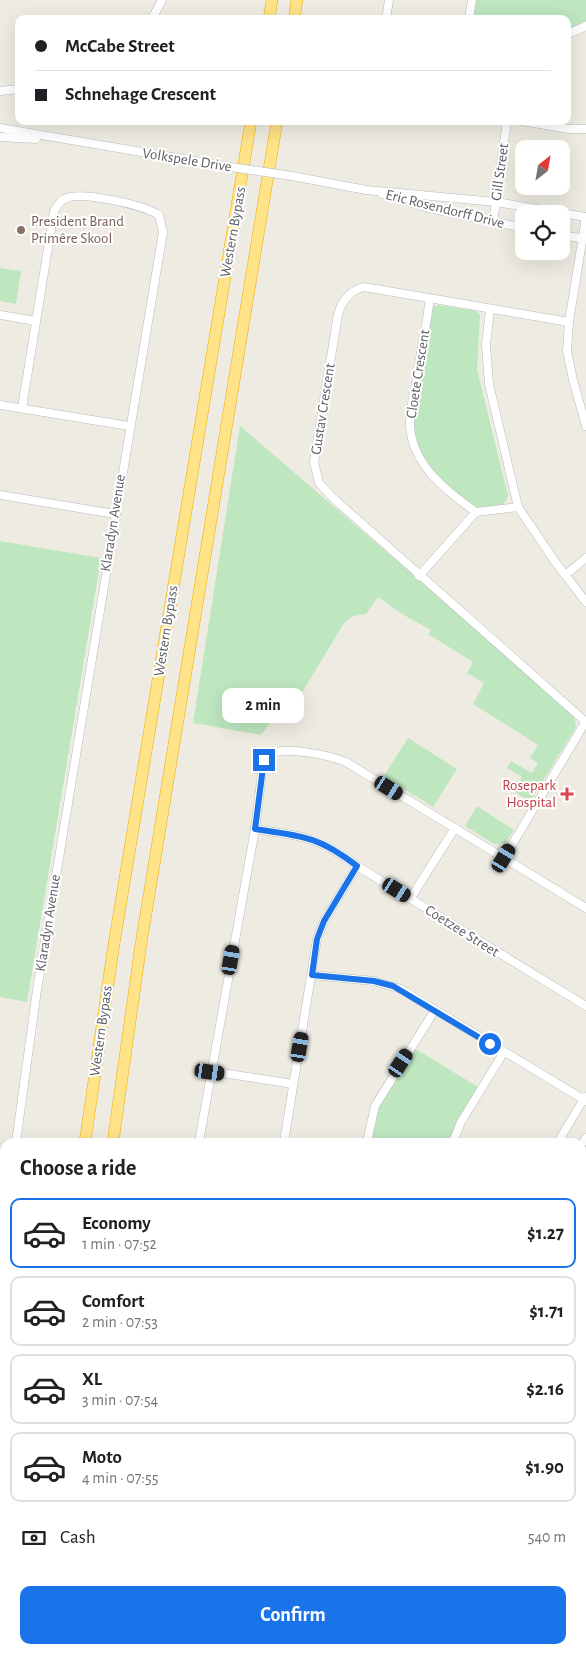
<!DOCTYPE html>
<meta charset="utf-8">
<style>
:root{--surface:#fff;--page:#f6f6f6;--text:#202124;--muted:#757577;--line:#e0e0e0;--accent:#1a73e8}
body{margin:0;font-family:"Alegreya Sans",sans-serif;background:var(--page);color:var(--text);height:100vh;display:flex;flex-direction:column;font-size:19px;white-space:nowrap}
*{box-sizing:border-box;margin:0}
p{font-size:16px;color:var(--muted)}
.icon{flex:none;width:28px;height:28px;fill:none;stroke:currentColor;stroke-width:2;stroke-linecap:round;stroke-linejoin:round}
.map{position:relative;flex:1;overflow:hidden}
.drawer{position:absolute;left:0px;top:1138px;width:586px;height:516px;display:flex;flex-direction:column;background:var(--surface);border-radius:15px 15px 0 0;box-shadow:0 5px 20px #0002}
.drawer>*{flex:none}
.banner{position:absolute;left:15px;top:15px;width:556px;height:110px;border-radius:10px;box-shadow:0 5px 20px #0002;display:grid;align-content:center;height:110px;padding:0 20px;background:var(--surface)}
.needle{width:32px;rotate:31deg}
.buttons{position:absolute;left:515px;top:140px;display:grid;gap:10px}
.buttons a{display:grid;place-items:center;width:55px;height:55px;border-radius:10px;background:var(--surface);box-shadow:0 5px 20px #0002;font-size:25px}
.end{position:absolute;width:22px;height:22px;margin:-11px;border:6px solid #1a73e8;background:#fff;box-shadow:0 0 0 2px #fff}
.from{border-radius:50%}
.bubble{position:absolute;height:35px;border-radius:10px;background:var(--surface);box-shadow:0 5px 20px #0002;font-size:16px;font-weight:700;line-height:35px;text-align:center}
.car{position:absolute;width:15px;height:30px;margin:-15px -8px;border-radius:6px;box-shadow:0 0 4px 1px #0007;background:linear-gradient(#222 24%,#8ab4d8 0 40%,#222 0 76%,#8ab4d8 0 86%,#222 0)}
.banner b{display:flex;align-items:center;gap:18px;height:48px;font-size:19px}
.banner b+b{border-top:1px solid var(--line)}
.banner i{width:12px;height:12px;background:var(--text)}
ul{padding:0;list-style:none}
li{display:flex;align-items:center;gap:15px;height:70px;margin:0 10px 8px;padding:0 10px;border:2px solid var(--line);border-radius:10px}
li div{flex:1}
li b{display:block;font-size:19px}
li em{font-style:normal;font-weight:700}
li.on{border-color:var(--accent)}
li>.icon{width:45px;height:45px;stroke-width:1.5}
h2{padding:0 20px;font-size:22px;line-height:60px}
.pay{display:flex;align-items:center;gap:12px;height:55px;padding:0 20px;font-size:19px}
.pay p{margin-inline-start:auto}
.action{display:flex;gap:10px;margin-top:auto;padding:10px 20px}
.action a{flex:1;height:58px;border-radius:10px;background:var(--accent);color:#fff;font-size:20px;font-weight:700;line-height:58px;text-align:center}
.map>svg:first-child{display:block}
.green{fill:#bee6bf}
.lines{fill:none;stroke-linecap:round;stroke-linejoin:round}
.minor-casing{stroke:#b8babf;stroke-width:9}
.highway-casing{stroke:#f0aa00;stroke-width:12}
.minor{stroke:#fff;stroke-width:8}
.highway{stroke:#ffe388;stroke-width:11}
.minor-bridge-casing{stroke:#b8babf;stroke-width:9;stroke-linecap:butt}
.minor-bridge{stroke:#fff;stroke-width:8}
.route{stroke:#1a73e8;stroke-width:6}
.education-dot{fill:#8d6e63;stroke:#fff;stroke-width:2}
.health-dot{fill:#e0444e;stroke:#fff;stroke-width:2}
.labels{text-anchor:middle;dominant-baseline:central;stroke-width:4;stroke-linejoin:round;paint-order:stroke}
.street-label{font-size:15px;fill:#5b5e64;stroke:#fff}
.education-label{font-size:15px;fill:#785e54;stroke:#fff;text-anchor:start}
.health-label{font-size:15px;fill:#be3a42;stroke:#fff;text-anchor:end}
</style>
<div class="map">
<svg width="586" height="1653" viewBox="0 0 586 1653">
<rect width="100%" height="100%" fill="#eeece2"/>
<g class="green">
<path d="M475,0H586V21L568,31V19H473Z"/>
<path d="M0,268L21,271L16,304L0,301Z"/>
<path d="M438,305L476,311L480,315L477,369L508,496C504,511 488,508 475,509C455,493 429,477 418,453C403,422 426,342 432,307Z"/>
<path d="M240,426L574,713L576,727L530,802L514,791L522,777L507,768L511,761L532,773L538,763L530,758L538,745L473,704L484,683L467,673L473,662L428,634L431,630L402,614L378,597L366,614L353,616L344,623L291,711L273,718L261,735L193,723Z"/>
<path d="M0,541L101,558L27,1002L0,997Z"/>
<path d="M408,738L457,769L433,807L384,776Z"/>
<path d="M477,806L514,830L505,843L494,844L465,826Z"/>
<path d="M414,1048L478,1087L459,1119L449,1142H370L378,1107Z"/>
<path d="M194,1649H382L384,1653H196Z"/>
</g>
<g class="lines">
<g class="minor-casing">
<g id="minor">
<path d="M152,19L162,0"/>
<path d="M386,19L389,0"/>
<path d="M469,19L472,0"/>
<path d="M568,34L586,26"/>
<path d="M0,91L19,89"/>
<path d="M522,121L569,129H586"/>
<path d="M0,128L224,166"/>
<path d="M0,137L36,139"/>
<path d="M292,176L366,190L496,202L586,217"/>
<path d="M382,194L429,208L524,228"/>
<path d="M586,217L569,322L567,351L573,380L586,426"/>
<path d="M493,222L507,121"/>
<path d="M561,235L586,239"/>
<path d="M430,299C426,326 421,352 417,378C414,393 410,409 410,424C411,464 446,491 476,512"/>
<path d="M490,310L486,345L489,384L518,507L556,563L586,602"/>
<path d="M0,315L36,321"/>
<path d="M569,322L364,287C349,291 343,300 338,314L314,462L319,483L333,498L586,722"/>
<path d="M0,405L129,426"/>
<path d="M0,495L115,514"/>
<path d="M565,575L586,558"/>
<path d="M419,576L476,512L518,507"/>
<path d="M255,829C302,836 318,836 357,866L586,1006"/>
<path d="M504,858L586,721"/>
<path d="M410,899L455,828"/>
<path d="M312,975L374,981L401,989L586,1101"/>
<path d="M210,1071L293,1084"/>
<path d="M16,1142L37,990L163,232L159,215C143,205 80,190 64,199C59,202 57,207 54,211L22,408"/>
<path d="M199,1142L255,829L263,765L269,754C286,746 328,755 346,762L586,908"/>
<path d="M284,1142L317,939L324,921L357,866"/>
<path d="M367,1142L375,1106L435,1010"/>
<path d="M453,1142L461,1122L504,1052"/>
<path d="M558,1142L585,1097"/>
<path d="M581,1145L586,1138"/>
<path d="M581,1259L586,1267"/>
<path d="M0,1269L5,1227"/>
<path d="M581,1299L586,1308"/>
<path d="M581,1439L586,1436"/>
<path d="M581,1478L586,1486"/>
<path d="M581,1584L586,1581"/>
<path d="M189,1649L191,1653"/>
<path d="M386,1649L388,1653"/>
<path d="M483,1649L486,1653"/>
<path d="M581,1649L583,1653"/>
<path d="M132,1653L133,1649"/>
</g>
</g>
<g class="highway-casing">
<g id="highway">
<path d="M269,19L272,0"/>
<path d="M294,19L297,0"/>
<path d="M85,1142L114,944L251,121"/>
<path d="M113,1142L141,944L277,121"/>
<path d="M39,1653V1649"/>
<path d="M64,1653V1649"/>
</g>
</g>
<use href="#minor" class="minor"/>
<use href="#highway" class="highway"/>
<g class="minor-bridge-casing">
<path id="minor-bridge" d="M224,166L292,176"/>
</g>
<use href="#minor-bridge" class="minor-bridge"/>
</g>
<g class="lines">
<path class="route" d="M264,760L255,829C302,836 318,836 357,866L324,921L317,939L312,975L374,981L393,986L490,1044"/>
</g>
<circle class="education-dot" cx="21" cy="230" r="5"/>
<path class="health-dot" d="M564.5 786.5h5v5h5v5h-5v5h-5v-5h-5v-5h5z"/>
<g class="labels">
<g class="street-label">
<text transform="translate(187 160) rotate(9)">Volkspele Drive</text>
<text transform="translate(500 172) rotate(-82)">Gill Street</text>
<text transform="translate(445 209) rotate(14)">Eric Rosendorff Drive</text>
<text transform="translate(233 232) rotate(-80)">Western Bypass</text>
<text transform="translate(418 374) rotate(-81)">Cloete Crescent</text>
<text transform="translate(323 409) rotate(-81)">Gustav Crescent</text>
<text transform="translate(113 523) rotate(-81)">Klaradyn Avenue</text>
<text transform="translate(166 631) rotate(-81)">Western Bypass</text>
<text transform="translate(48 923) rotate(-81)">Klaradyn Avenue</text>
<text transform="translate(462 931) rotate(32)">Coetzee Street</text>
<text transform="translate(101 1031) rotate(-82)">Western Bypass</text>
</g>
<g class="education-label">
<text x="31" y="221">President Brand<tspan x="31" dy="17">Primêre Skool</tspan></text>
</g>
<g class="health-label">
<text x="556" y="785">Rosepark<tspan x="556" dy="17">Hospital</tspan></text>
</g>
</g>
</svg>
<div class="buttons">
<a><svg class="needle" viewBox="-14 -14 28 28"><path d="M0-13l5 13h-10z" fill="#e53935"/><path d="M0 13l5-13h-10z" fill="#757577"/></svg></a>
<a><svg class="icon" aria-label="locate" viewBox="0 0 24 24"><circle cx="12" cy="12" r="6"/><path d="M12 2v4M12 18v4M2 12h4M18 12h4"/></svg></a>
</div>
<i class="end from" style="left:490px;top:1044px"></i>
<i class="end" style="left:264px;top:760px"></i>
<div class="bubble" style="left:222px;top:688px;width:82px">2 min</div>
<i class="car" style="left:389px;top:788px;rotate:122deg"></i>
<i class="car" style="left:504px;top:858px;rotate:31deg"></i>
<i class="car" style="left:397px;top:890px;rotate:122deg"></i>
<i class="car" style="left:231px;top:960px;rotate:10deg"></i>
<i class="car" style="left:300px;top:1047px;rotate:10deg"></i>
<i class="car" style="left:401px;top:1063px;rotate:33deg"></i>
<i class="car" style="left:210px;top:1072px;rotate:98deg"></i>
<div class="banner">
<b><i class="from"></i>McCabe Street</b>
<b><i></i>Schnehage Crescent</b>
</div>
<section class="drawer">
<h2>Choose a ride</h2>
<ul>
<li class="on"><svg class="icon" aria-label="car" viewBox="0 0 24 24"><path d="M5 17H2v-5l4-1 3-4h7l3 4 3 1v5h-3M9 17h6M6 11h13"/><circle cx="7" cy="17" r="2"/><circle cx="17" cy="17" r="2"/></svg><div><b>Economy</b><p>1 min · 07:52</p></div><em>$1.27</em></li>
<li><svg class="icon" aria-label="car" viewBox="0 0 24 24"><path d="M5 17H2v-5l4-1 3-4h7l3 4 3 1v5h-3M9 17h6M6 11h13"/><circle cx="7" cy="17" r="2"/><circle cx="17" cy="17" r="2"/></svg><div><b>Comfort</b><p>2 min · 07:53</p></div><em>$1.71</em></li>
<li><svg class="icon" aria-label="car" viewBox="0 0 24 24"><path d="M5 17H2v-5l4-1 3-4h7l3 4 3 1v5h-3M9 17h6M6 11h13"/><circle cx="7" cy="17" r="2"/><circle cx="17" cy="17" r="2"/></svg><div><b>XL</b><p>3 min · 07:54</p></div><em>$2.16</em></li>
<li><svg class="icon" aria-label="car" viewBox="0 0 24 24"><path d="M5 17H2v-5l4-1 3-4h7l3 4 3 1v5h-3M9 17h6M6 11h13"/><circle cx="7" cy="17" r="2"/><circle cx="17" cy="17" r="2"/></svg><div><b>Moto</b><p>4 min · 07:55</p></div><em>$1.90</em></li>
</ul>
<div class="pay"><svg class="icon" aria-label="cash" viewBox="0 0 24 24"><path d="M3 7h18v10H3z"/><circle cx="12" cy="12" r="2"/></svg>Cash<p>540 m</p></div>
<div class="action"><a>Confirm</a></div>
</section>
</div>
